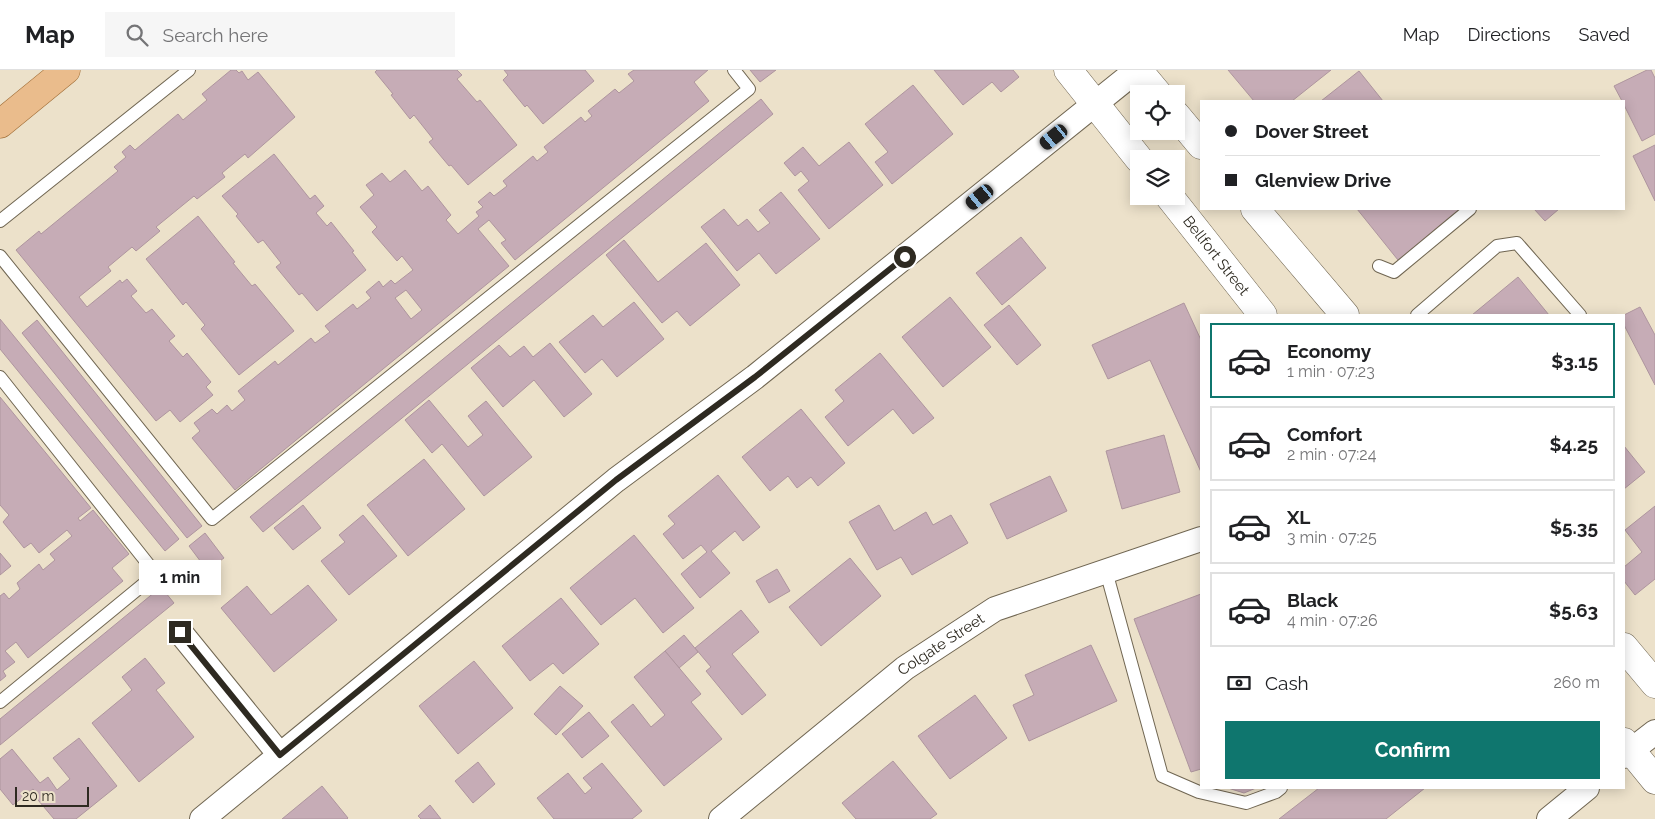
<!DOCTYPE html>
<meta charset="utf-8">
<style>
:root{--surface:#fff;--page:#f6f6f6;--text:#202124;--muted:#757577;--line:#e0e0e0;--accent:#0f766e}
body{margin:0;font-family:Raleway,sans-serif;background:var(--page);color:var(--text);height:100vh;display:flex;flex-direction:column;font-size:19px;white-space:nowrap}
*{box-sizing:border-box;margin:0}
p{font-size:16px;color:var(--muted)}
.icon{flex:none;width:28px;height:28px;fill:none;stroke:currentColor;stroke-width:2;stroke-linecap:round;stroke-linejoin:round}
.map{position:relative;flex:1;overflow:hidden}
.sheet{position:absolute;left:1200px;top:244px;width:425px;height:475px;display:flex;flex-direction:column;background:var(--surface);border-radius:0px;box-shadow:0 2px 12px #0003}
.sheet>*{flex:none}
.hud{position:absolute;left:1200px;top:30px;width:425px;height:110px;border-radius:0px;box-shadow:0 2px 12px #0003;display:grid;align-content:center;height:110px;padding:0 25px;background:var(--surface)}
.buttons{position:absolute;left:1130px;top:15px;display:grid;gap:10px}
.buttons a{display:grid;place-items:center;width:55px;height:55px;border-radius:0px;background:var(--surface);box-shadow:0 2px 12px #0003;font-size:25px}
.scale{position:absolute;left:15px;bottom:12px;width:74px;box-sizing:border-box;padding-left:5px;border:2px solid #2e2a21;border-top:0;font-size:14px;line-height:18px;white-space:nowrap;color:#2e2a21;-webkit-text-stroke:4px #ece1ca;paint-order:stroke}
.end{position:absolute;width:22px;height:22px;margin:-11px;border:6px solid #2e2a21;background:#fff;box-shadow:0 0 0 2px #fff}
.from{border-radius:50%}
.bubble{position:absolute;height:35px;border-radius:0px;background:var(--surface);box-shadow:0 2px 12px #0003;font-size:16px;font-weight:700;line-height:35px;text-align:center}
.car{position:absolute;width:15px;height:30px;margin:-15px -8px;border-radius:6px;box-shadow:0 0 4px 1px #0007;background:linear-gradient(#222 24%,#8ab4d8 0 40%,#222 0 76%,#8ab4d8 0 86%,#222 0)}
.hud b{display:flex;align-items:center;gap:18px;height:48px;font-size:19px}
.hud b+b{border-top:1px solid var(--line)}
.hud i{width:12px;height:12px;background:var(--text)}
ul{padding:9px 0 0;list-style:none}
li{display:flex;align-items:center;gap:15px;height:75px;margin:0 10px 8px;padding:0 15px;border:2px solid var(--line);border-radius:0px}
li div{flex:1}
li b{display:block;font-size:19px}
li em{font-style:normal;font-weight:700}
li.current{border-color:var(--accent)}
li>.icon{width:45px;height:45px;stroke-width:1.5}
.pay{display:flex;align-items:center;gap:12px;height:55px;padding:0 25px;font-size:19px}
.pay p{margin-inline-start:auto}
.cta{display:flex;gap:10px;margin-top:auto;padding:10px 25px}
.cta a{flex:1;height:58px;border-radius:0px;background:var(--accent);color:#fff;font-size:20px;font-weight:700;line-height:58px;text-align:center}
header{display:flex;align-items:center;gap:30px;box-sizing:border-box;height:70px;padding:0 25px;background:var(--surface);border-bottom:1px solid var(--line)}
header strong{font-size:24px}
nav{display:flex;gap:28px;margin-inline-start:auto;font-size:18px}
.search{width:350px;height:45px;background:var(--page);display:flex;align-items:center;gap:12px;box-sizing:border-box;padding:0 18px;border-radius:0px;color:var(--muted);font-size:19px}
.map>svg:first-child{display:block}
.building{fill:#c6acb6;stroke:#ae959e;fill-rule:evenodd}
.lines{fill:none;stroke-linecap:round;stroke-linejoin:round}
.service-casing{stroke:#706652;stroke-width:14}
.minor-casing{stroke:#706652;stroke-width:26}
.secondary-casing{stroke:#706652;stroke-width:29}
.primary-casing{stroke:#9f6c35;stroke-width:29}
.service{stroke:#fff;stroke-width:12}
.minor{stroke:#fff;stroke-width:24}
.secondary{stroke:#fff;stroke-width:28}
.primary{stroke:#eabc8c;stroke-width:28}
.route{stroke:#2e2a21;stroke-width:6}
.labels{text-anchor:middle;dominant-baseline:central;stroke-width:4;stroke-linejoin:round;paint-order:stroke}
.street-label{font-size:15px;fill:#2e2a21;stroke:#ece1ca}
</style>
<header>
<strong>Map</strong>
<div class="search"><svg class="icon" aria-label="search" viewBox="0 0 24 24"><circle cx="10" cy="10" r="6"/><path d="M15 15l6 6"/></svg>Search here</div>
<nav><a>Map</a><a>Directions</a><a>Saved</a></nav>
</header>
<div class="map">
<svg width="1655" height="749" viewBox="0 0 1655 749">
<rect width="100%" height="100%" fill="#ece1ca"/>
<g class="building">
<path d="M231,0H236L239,3L242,1L248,10L258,2L295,47L248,88L245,84L222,103L225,107L197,129L194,126L156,157L160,161L136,181L132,177L108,197L111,201L79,227L87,237L120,210L122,213L127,209L137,221L131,226L146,243L152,239L175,266L169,271L183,287L187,283L211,312L206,317L213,325L180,352L170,340L156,351L16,180L39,161L41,164L118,101L114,97L126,87L122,82L130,75L135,80L178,44L183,50L207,30L202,24Z"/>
<path d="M377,0H457L462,5L457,9L477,32L480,30L517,75L468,115L451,95L449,96L429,72L433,69L414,45L410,49L391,25L393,24L375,2Z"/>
<path d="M504,0H585L594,11L543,54L527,35L525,37L503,10L508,5Z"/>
<path d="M634,0H708L694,12L709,31L515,190L501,173L506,170L489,150L478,159L509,196L235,420L192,368L200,361L194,353L212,339L217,344L227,335L232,341L245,330L238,321L275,291L278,295L311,268L315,273L330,262L325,256L353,234L357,239L371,228L366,222L379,211L383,217L391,210L395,214L413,200L402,186L397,191L372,162L377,157L360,137L374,125L366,115L382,103L390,112L405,100L422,121L428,116L451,145L446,150L458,164L479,146L476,142L483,137L478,132L490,122L494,126L507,116L503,111L533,86L537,91L548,82L544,77L581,47L585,52L592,46L588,41L615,19L619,23L634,11L628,4ZM406,220L422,240L411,249L395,228Z"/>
<path d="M750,0H776L760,12Z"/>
<path d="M934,0H1013L1019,7L1001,22L992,12L963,35Z"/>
<path d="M1228,0H1331L1292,31H1254Z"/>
<path d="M1647,0H1651L1655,8V64L1642,71L1624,35V31H1622L1614,16Z"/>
<path d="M1359,1L1383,31H1321Z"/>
<path d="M913,15L953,64L892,114L875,92L888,82L865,54Z"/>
<path d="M761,29L773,44L263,462L250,447Z"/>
<path d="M849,72L883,115L829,159L798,120L809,111L801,101L795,106L784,93L803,77L819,96Z"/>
<path d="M1655,75V131L1633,86Z"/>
<path d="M274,84L310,129L315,125L324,136L316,143L327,156L331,152L354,181L352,182L366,200L317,241L302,223L299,225L276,197L281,193L263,170L258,173L236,146L238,144L222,126Z"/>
<path d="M781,122L820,169L776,204L759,183L737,201L701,157L724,139L738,156L747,149L758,162L770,153L759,140Z"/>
<path d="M1357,139H1462L1398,190Z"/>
<path d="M1534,139H1559L1545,151Z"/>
<path d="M198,146L235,192L233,193L252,216L255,214L294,261L239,305L201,259L205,255L186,232L183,235L146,189Z"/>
<path d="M1021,167L1046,198L1002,235L976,203Z"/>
<path d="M624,170L658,212L706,173L740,215L690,256L677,241L662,253L606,185Z"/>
<path d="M1518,207L1549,245H1472Z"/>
<path d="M950,227L991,277L943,317L902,267Z"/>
<path d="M634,232L664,269L617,307L602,289L585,303L559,272L593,245L603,257Z"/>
<path d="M1184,233L1201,270V402L1150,290L1108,309L1092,275Z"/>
<path d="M1009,235L1041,275L1017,295L984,255Z"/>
<path d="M1640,237L1655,265V315L1624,255V245Z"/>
<path d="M0,249L179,469L165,481L0,279Z"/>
<path d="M37,250L202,456L187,468L22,263Z"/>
<path d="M550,273L592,324L564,347L534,310L503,337L471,298L499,275L510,287L524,276L533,287Z"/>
<path d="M880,283L934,348L913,364L893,339L848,376L825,347L844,331L835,320Z"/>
<path d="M0,327L91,438L78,448L80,451L93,440L129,484L112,498L123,511L28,588L16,572L5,581L15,592L3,601L6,606L0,611V526L4,523L9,529L20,519L17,513L39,494L43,500L55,490L50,484L72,466L67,460L39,483L31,473L24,478L3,452L9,445L0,435Z"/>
<path d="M429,330L468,377L483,365L468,346L486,331L532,387L484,426L442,374L432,383L405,350Z"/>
<path d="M801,339L845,393L818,416L811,407L797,418L788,406L770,421L742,387Z"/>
<path d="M1164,365L1180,422L1122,439L1106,381Z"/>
<path d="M1624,376L1645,402L1624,419Z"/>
<path d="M424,389L465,439L408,486L367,435Z"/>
<path d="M718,405L760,457L743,471L735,461L711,481L730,503L700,528L681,504L707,482L701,475L683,489L663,464L675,454L668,446Z"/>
<path d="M1050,406L1067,441L1007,469L990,434Z"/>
<path d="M303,435L321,458L293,480L274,458Z"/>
<path d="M879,435L894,461L926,442L933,455L951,445L968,473L912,505L901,487L877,500L849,452Z"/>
<path d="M1655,436V509L1635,525L1624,511V497L1642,482L1625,460Z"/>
<path d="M363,445L397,486L349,525L321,491L345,472L339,465Z"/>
<path d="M205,463L224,488L207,500L189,476Z"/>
<path d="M634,465L694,538L663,563L635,528L601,555L570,518Z"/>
<path d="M0,483L11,496L0,505Z"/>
<path d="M850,488L881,526L821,576L789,537Z"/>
<path d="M777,499L790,521L769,533L756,511Z"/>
<path d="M308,515L337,550L274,602L221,538L247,516L271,545Z"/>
<path d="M161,517L174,533L0,675V649Z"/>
<path d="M1201,524V699L1191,702L1134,549Z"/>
<path d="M561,528L599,574L563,604L553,593L530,611L502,576Z"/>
<path d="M741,540L759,562L732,584L766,625L742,645L706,601L711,597L695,578Z"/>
<path d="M684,565L698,582L679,598L665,581Z"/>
<path d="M1091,575L1117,631L1029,671L1013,635L1034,625L1025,605Z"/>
<path d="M665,581L701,624L691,632L722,669L664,716L611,652L633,634L651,657L665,645L634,607Z"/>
<path d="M145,588L165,613L156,620L194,667L139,712L92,653L132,620L122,607Z"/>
<path d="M474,591L513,638L458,684L419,636Z"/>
<path d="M560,616L583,636L556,665L534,644Z"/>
<path d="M975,625L1007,668L950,709L918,666Z"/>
<path d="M589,642L609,666L582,688L562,664Z"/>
<path d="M79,668L117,716L76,749H54L33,724L36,722L33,719L13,735L0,719V689L12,679L40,713L48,707L57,720L70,709L53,688Z"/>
<path d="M893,691L937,744L930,749H856L842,733Z"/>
<path d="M478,692L495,714L473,733L455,711Z"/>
<path d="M602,693L642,741L632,749H554L537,728L568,703L585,724L592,718L583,708Z"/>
<path d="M322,716L348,748L347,749H282Z"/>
<path d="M1228,718H1256L1244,723Z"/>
<path d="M1319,718H1425L1386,749H1279Z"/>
<path d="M430,735L441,749H421L418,746Z"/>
</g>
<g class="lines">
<g class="service-casing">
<g id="service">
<path d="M0,151L189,0"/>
<path d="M0,186L212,449L749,19L734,0"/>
<path d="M1379,196L1394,202L1470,139"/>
<path d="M1417,245L1497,176L1517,173L1580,245"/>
<path d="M0,307L156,504L0,632"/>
<path d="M1106,501L1162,706L1199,722L1246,733L1276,722L1281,718"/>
</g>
</g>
<g class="minor-casing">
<g id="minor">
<path d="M180,562L280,685"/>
<path d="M1624,686L1655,662"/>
<path d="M202,749L616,410L755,307L1137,0"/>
<path id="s1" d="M721,749L905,598L995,539L1201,469"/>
<path d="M1549,749L1587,718"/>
</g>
</g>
<g class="secondary-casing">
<g id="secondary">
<path d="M1068,0L1139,89"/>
<path d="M1138,0L1158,24"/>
<path d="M1176,45L1201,75"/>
<path id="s2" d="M1169,126L1263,245"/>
<path d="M1255,139L1345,245"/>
<path d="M1624,577L1655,614"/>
<path d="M1624,672L1655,710"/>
</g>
</g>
<g class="primary-casing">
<path id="primary" d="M0,54L66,0"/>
</g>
<use href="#service" class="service"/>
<use href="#minor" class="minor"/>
<use href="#secondary" class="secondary"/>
<use href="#primary" class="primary"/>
</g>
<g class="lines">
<path class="route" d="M180,562L280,685L616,410L755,307L905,187"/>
</g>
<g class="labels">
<g class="street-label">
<text stroke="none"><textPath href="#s2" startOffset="76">Bellfort Street</textPath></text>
<text stroke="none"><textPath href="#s1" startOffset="281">Colgate Street</textPath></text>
</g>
</g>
</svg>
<div class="buttons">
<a><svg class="icon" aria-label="locate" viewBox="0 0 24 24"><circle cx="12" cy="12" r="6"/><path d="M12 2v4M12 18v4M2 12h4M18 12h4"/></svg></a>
<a><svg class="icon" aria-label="layers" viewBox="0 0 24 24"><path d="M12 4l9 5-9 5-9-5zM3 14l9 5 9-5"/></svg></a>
</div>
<div class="scale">20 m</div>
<i class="end from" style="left:905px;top:187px"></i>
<i class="end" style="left:180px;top:562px"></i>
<div class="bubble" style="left:139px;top:490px;width:82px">1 min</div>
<i class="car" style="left:1054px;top:67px;rotate:231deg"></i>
<i class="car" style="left:980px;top:127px;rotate:231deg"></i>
<div class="hud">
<b><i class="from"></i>Dover Street</b>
<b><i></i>Glenview Drive</b>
</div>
<section class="sheet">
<ul>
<li class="current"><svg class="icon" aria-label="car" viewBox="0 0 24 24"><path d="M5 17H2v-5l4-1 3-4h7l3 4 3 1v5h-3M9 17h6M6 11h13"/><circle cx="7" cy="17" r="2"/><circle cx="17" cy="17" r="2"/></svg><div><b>Economy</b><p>1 min · 07:23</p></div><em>$3.15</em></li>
<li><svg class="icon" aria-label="car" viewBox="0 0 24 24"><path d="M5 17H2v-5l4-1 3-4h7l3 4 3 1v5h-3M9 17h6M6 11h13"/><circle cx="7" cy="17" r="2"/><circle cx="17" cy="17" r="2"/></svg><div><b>Comfort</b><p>2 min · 07:24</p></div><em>$4.25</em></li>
<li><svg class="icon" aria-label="car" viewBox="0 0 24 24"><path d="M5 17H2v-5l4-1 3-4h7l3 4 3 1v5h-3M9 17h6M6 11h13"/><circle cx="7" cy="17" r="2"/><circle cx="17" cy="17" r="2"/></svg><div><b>XL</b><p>3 min · 07:25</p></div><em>$5.35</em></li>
<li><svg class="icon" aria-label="car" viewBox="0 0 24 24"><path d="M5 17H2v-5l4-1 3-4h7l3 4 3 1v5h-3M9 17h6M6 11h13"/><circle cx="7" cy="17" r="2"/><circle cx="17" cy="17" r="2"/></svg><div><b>Black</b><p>4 min · 07:26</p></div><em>$5.63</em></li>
</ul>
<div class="pay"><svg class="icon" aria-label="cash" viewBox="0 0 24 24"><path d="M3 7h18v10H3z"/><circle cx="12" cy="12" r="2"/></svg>Cash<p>260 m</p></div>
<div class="cta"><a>Confirm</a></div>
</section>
</div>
